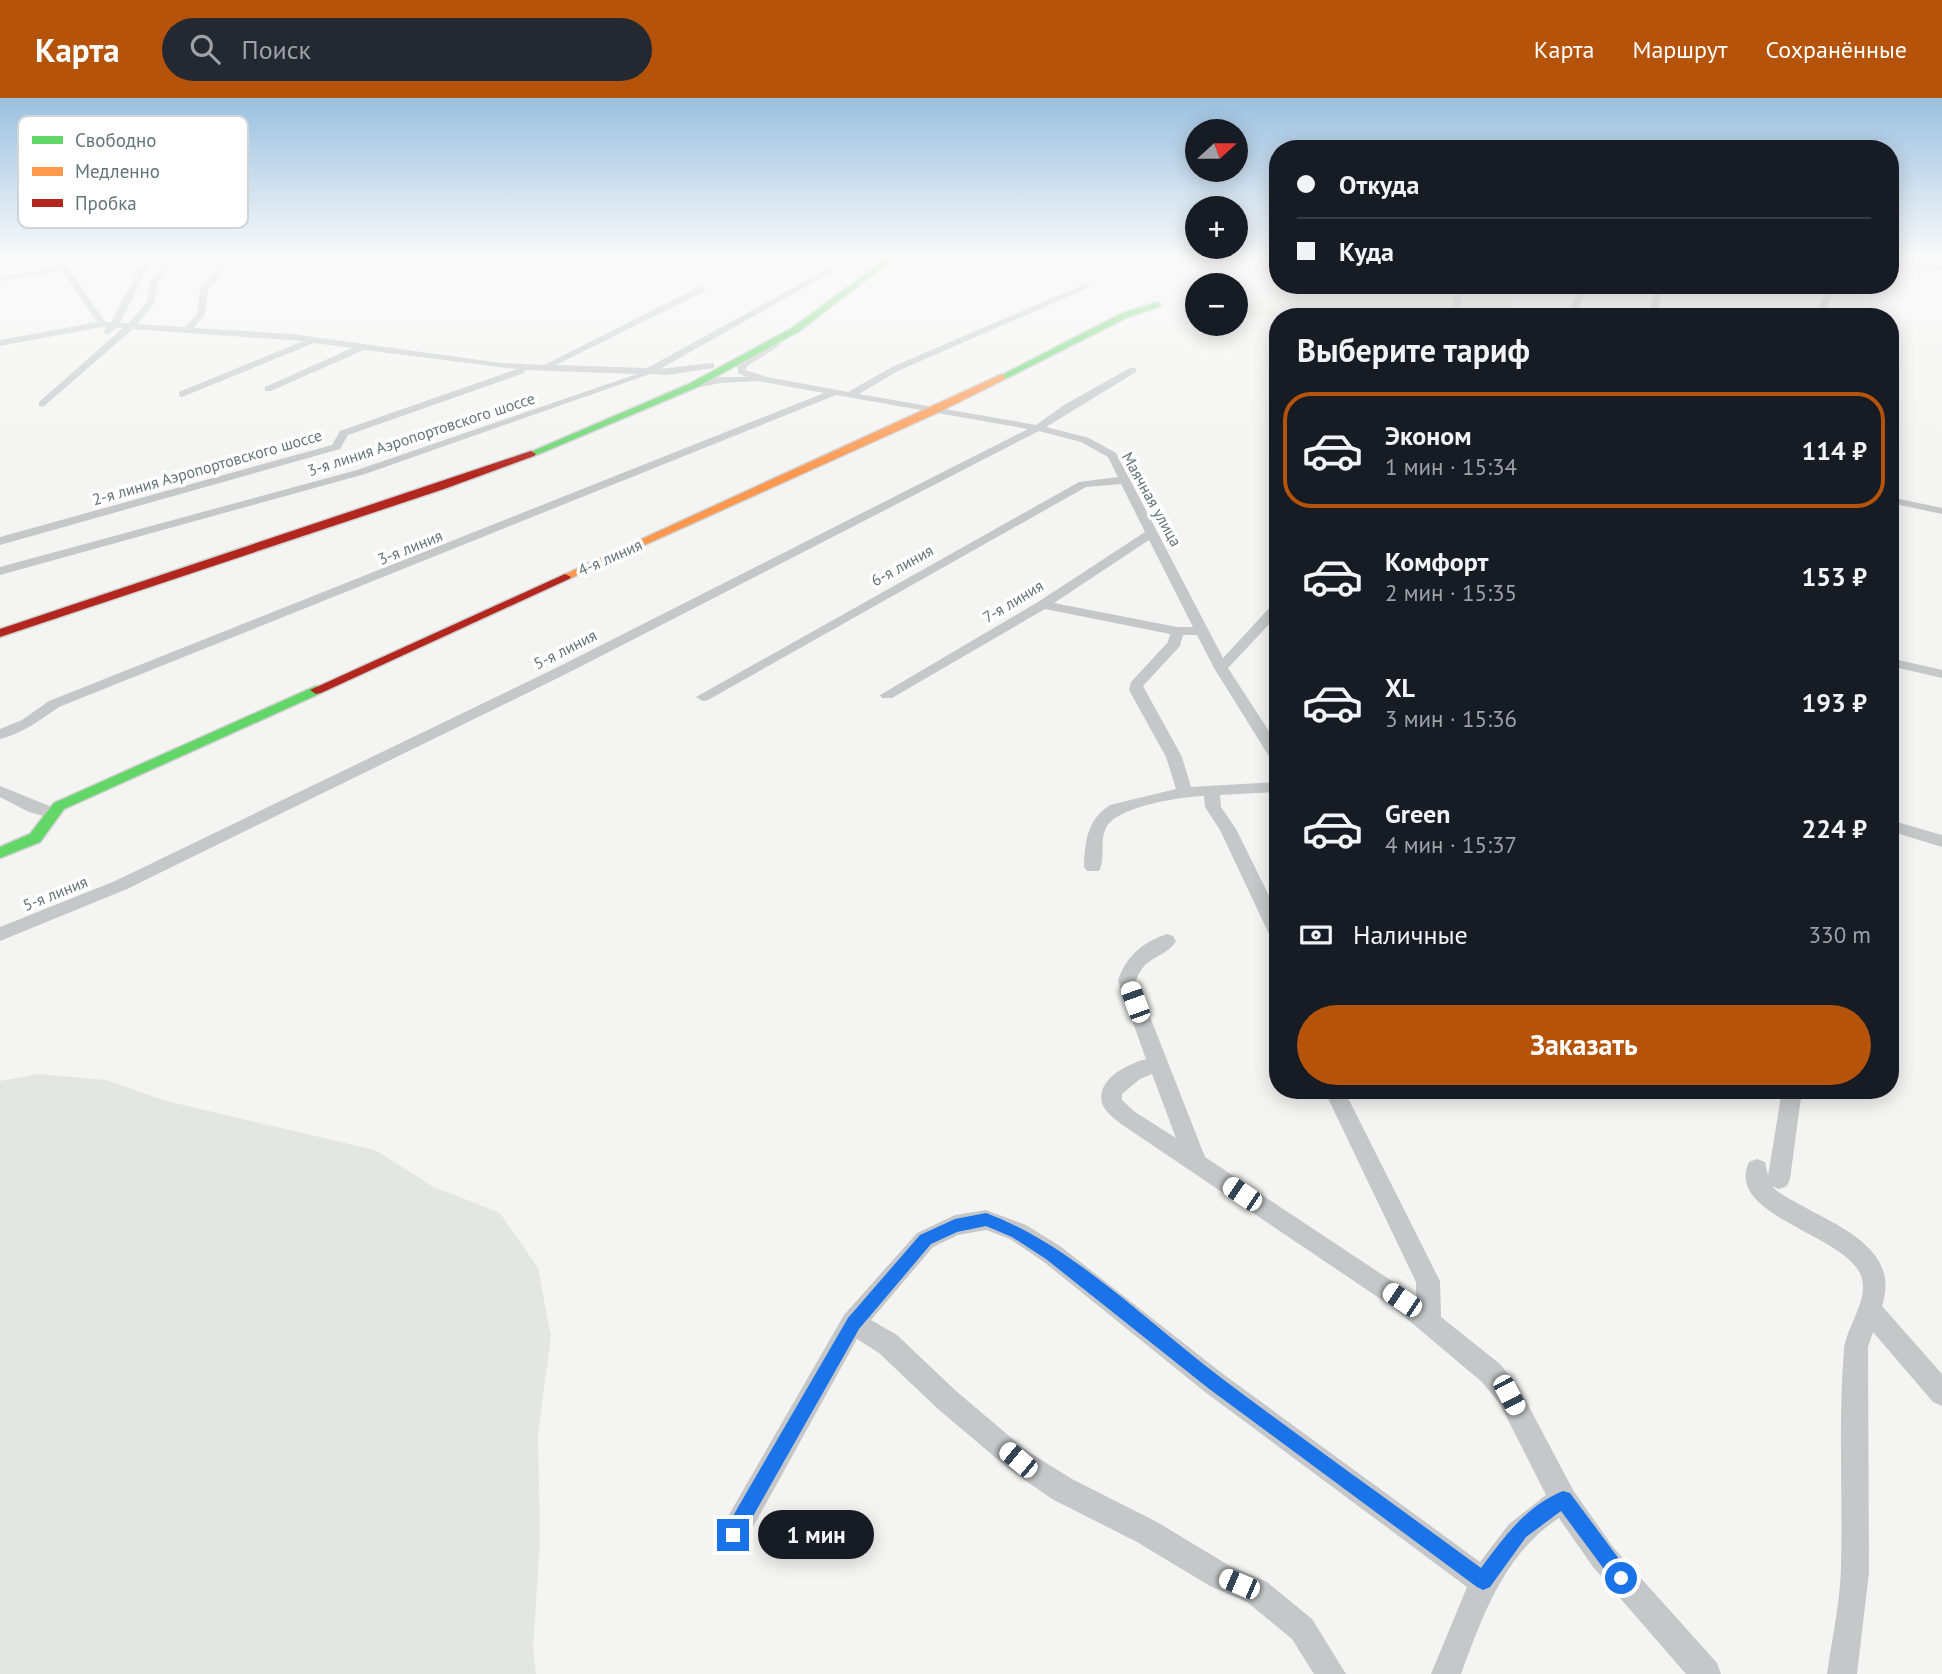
<!DOCTYPE html>
<html lang="ru">
<meta charset="utf-8">
<style>
:root{--surface:#171b24;--page:#242831;--text:#f1f3f6;--muted:#9ea1a6;--line:#363941;--accent:#b45309}
body{margin:0;font-family:"PT Sans",sans-serif;background:var(--page);color:var(--text);height:100vh;display:flex;flex-direction:column;font-size:26px;white-space:nowrap}
*{box-sizing:border-box;margin:0}
p{font-size:23px;color:var(--muted)}
.icon{flex:none;width:38px;height:38px;fill:none;stroke:currentColor;stroke-width:2;stroke-linecap:round;stroke-linejoin:round}
.map{position:relative;flex:1;overflow:hidden}
.panel{position:absolute;left:1269px;top:210px;width:630px;height:791px;display:flex;flex-direction:column;background:var(--surface);border-radius:28px;box-shadow:0 4px 18px #0003}
.panel>*{flex:none}
.guide{position:absolute;left:1269px;top:42px;width:630px;height:154px;border-radius:28px;box-shadow:0 4px 18px #0003;display:grid;align-content:center;height:154px;padding:0 28px;background:var(--surface)}
.needle{width:46px;rotate:69deg}
.tools{position:absolute;left:1185px;top:21px;display:grid;gap:14px}
.tools a{display:grid;place-items:center;width:63px;height:63px;border-radius:50%;background:var(--surface);box-shadow:0 4px 18px #0003;font-size:35px}
.end{position:absolute;width:32px;height:32px;margin:-16px;border:9px solid #1a73e8;background:#fff;box-shadow:0 0 0 4px #fff}
.from{border-radius:50%}
.bubble{position:absolute;height:49px;border-radius:24px;background:var(--surface);box-shadow:0 4px 18px #0003;font-size:23px;font-weight:700;line-height:49px;text-align:center}
.car{position:absolute;width:21px;height:42px;margin:-21px -10px;border-radius:9px;box-shadow:0 0 5px 2px #0007;background:linear-gradient(#fff 24%,#345 0 40%,#fff 0 76%,#345 0 86%,#fff 0)}
.guide b{display:flex;align-items:center;gap:24px;height:66px;font-size:26px}
.guide b+b{border-top:2px solid var(--line)}
.guide i{width:18px;height:18px;background:var(--text)}
ul{padding:0;list-style:none}
li{display:flex;align-items:center;gap:21px;height:116px;margin:0 14px 10px;padding:0 14px;border:4px solid transparent;border-radius:28px}
li div{flex:1}
li b{display:block;font-size:26px}
li em{font-style:normal;font-weight:700}
li.active{border-color:var(--accent)}
li>.icon{width:63px;height:63px;stroke-width:1.5}
h2{padding:0 28px;font-size:32px;line-height:84px}
.pay{display:flex;align-items:center;gap:18px;height:77px;padding:0 28px;font-size:26px}
.pay p{margin-inline-start:auto}
.button{display:flex;gap:14px;margin-top:auto;padding:14px 28px}
.button a{flex:1;height:80px;border-radius:42px;background:var(--accent);color:#fff;font-size:28px;font-weight:700;line-height:80px;text-align:center}
header{display:flex;align-items:center;gap:42px;box-sizing:border-box;height:98px;padding:0 35px;background:var(--accent);color:#fff}
header strong{font-size:33px}
nav{display:flex;gap:38px;margin-inline-start:auto;font-size:24px}
.search{width:490px;height:63px;background:var(--page);display:flex;align-items:center;gap:18px;box-sizing:border-box;padding:0 24px;border-radius:38px;color:var(--muted);font-size:26px}
.map>svg:first-child{display:block}
.green{fill:#e4e6e1}
.lines{fill:none;stroke-linecap:round;stroke-linejoin:round}
.fast-casing{stroke:#cfd0d0;stroke-width:3}
.slow-casing{stroke:#cfd0d0;stroke-width:3}
.jam-casing{stroke:#cfd0d0;stroke-width:3}
.street{fill:#c5c7c8;fill-rule:evenodd}
.fast{fill:#63d668;fill-rule:evenodd}
.slow{fill:#ff974d;fill-rule:evenodd}
.jam{fill:#b3261e;fill-rule:evenodd}
.route{fill:#1a73e8}
.labels{text-anchor:middle;dominant-baseline:central;stroke-width:7;stroke-linejoin:round;paint-order:stroke}
.far-street-label{font-size:16px;fill:#64757a;stroke:#fff}
.key{fill:#fff;stroke:#d0d6d7;stroke-width:2}
.key-label{font-size:19px;fill:#64757a}
</style>
<header>
<strong>Карта</strong>
<div class="search"><svg class="icon" aria-label="search" viewBox="0 0 24 24"><circle cx="10" cy="10" r="6"/><path d="M15 15l6 6"/></svg>Поиск</div>
<nav><a>Карта</a><a>Маршрут</a><a>Сохранённые</a></nav>
</header>
<div class="map">
<svg width="1942" height="1576" viewBox="0 0 1942 1576">
<rect width="100%" height="100%" fill="#f4f4f3"/>
<g class="green">
<path d="M1282,187H1509L1512,219L1277,221L1236,217V214Z"/>
<path d="M38,976L106,982L166,1003L375,1052L432,1088L500,1115L538,1170L551,1238L538,1336L540,1441L533,1550L536,1576H0V983Z"/>
</g>
<g class="lines">
<g class="fast-casing">
<g id="fast">
<path d="M890,158H897L798,234L695,290L534,358L526,356L689,286L792,230Z"/>
<path d="M1158,204L1161,208L1128,219L1005,281L998,279L1122,215Z"/>
<path d="M316,588L321,589V595L64,711L40,744L0,760V749L30,736L54,705Z"/>
</g>
</g>
<g class="slow-casing">
<path id="slow" d="M1002,276L1006,279L1005,281L937,315L569,481L559,479Z"/>
</g>
<g class="jam-casing">
<g id="jam">
<path d="M531,353L536,356L534,358L444,391L0,539V531Z"/>
<path d="M565,476L571,479L569,481L321,595L316,596L310,592Z"/>
</g>
</g>
<g class="street">
<path d="M52,158H60L105,224H111L138,172L150,158H158L146,173L120,225H129L147,204L150,184L168,158H176L158,184L155,204L137,226L185,229L197,216L200,190L224,162L228,164L218,182L208,191L205,216L194,230L292,236L501,265L544,267L699,189H705V193L556,267L647,270L827,171L834,173L660,271L711,265L714,266V270L667,277L650,276L365,376L0,477V469L357,372L637,276L525,272L524,275L348,337L340,351L0,447V439L332,347L340,333L517,271L364,252L271,293H265V289L352,250L314,245L182,299L179,298V294L303,243L133,231L43,309L39,308V304L123,230H116L107,237L103,234L107,229H102L0,248V242L97,224L62,173L0,183V179L59,169Z"/>
<path d="M1890,162L1942,168V172L1890,166Z"/>
<path d="M1087,185L1090,189L898,273L859,296L1036,327L1064,307L1130,270H1136V274L1046,329L1089,340L1116,355L1223,560L1273,506L1278,505V517L1228,570L1278,647V665L1270,660L1214,570L1197,537H1183L1180,548L1143,588L1182,659L1191,689L1278,684V694L1220,697L1221,709L1236,731L1278,816V842L1272,841L1269,836L1220,732L1205,709L1204,698C1181,699 1117,708 1106,730C1099,744 1106,760 1099,773H1087L1084,769C1085,743 1087,722 1110,707L1176,691L1166,659L1129,592L1131,584L1168,544L1170,536L1045,511L892,600H882L880,597L1038,504L1145,434L1121,386L1086,389L708,602L703,603L696,599L1079,384L1118,379L1108,359L1081,344L1039,333L568,575L127,791L0,843V829L115,783L558,569L1028,331L836,297L59,609C40,622 23,635 0,641V631L22,622L49,603L824,295L758,283L720,285L692,291L687,288L720,279H748L739,276L737,269L773,245L781,247L747,268L745,272L767,279L848,294L892,269ZM1149,442L1193,529H1177L1054,505Z"/>
<rect x="1454" y="187" width="8" height="32"/>
<path d="M1580,187H1588L1574,219H1566Z"/>
<path d="M1656,187H1664L1656,219H1648Z"/>
<path d="M1827,187H1835L1823,219H1815Z"/>
<path d="M1890,399L1942,410V416L1890,405Z"/>
<path d="M1890,560L1942,572V580L1890,568Z"/>
<path d="M0,688L57,711L59,715L51,720L29,714L0,699Z"/>
<path d="M1890,722L1942,737V749L1890,733Z"/>
<path d="M1167,836L1173,838L1176,843C1165,861 1144,857 1136,883L1205,1059L1416,1199V1184L1324,992H1344L1440,1183L1441,1219L1500,1266L1518,1288L1573,1392L1613,1449L1717,1565L1721,1576H1686L1593,1469L1559,1420C1504,1456 1483,1517 1461,1576H1431L1467,1489L1205,1294L1044,1164L1010,1141L986,1132L958,1137L933,1149L871,1222L897,1237L956,1293L1027,1353L1072,1381L1157,1424L1230,1468L1267,1484L1312,1521L1346,1576H1314L1292,1541L1247,1504L1210,1488L1137,1444L1052,1401L1009,1371L938,1311L879,1255L857,1241L743,1447L733,1451L723,1447L719,1437L723,1427L844,1217L917,1135L955,1117L986,1112L1026,1127L1060,1148L1223,1276L1480,1464L1509,1426L1546,1397L1500,1306L1482,1284L1394,1210L1121,1026C1115,1021 1104,1013 1102,1005C1096,981 1128,966 1146,961L1118,883C1125,859 1143,844 1167,836ZM1152,976L1176,1040L1135,1014L1122,1002V996L1140,981Z"/>
<path d="M1782,992H1802L1790,1081L1787,1088L1779,1091L1772,1088C1779,1096 1790,1101 1799,1106C1839,1129 1901,1151 1882,1208L1942,1276V1308L1933,1304L1873,1234L1868,1249L1869,1474L1857,1576H1827C1832,1541 1840,1505 1841,1470C1843,1398 1838,1324 1844,1252C1846,1229 1868,1204 1862,1181C1852,1137 1723,1119 1749,1064L1757,1061L1765,1064L1768,1078Z"/>
</g>
<use href="#fast" class="fast"/>
<use href="#slow" class="slow"/>
<use href="#jam" class="jam"/>
</g>
<linearGradient id="sky" x2="0" y2="1"><stop stop-color="#9ac0df"/><stop offset="0.42" stop-color="#fafafa"/><stop offset="1" stop-color="#fafafa" stop-opacity="0"/></linearGradient>
<rect width="1942" height="378" fill="url(#sky)"/>
<path class="route" d="M986,1115C1072,1147 1146,1223 1220,1279C1306,1344 1394,1406 1481,1470C1505,1438 1525,1409 1563,1393L1570,1395L1628,1473L1631,1480L1628,1486L1621,1489L1615,1486L1561,1413L1526,1439L1490,1489L1483,1492L1477,1489L1208,1290L1046,1161L1012,1139L986,1128L957,1134L931,1146L859,1231L739,1443L733,1446L726,1443L724,1437L726,1430L848,1220L920,1137L955,1121Z"/>
<g class="labels">
<g class="far-street-label">
<text transform="translate(421 336) rotate(-18)">3-я линия Аэропортовского шоссе</text>
<text transform="translate(207 369) rotate(-16)">2-я линия Аэропортовского шоссе</text>
<text transform="translate(1152 401) rotate(61)">Маячная улица</text>
<text transform="translate(410 449) rotate(-22)">3-я линия</text>
<text transform="translate(610 459) rotate(-24)">4-я линия</text>
<text transform="translate(902 467) rotate(-29)">6-я линия</text>
<text transform="translate(1013 503) rotate(-31)">7-я линия</text>
<text transform="translate(565 551) rotate(-27)">5-я линия</text>
<text transform="translate(55 795) rotate(-22)">5-я линия</text>
</g>
</g>
<rect x="18" y="18" width="230" height="112" rx="10" class="key"/>
<rect x="32" y="38" width="31" height="8" fill="#63d668"/>
<rect x="32" y="69" width="31" height="9" fill="#ff974d"/>
<rect x="32" y="101" width="31" height="8" fill="#b3261e"/>
<g class="key-label">
<text x="75" y="49">Свободно</text>
<text x="75" y="80">Медленно</text>
<text x="75" y="112">Пробка</text>
</g>
</svg>
<div class="tools">
<a><svg class="needle" viewBox="-14 -14 28 28"><path d="M0-13l5 13h-10z" fill="#e53935"/><path d="M0 13l5-13h-10z" fill="#9ea1a6"/></svg></a>
<a>+</a>
<a>−</a>
</div>
<i class="end from" style="left:1621px;top:1480px"></i>
<i class="end" style="left:733px;top:1437px"></i>
<div class="bubble" style="left:758px;top:1412px;width:116px">1 мин</div>
<i class="car" style="left:1135px;top:904px;rotate:340deg"></i>
<i class="car" style="left:1242px;top:1096px;rotate:304deg"></i>
<i class="car" style="left:1402px;top:1202px;rotate:304deg"></i>
<i class="car" style="left:1509px;top:1297px;rotate:152deg"></i>
<i class="car" style="left:1018px;top:1362px;rotate:310deg"></i>
<i class="car" style="left:1239px;top:1486px;rotate:293deg"></i>
<div class="guide">
<b><i class="from"></i>Откуда</b>
<b><i></i>Куда</b>
</div>
<section class="panel">
<h2>Выберите тариф</h2>
<ul>
<li class="active"><svg class="icon" aria-label="car" viewBox="0 0 24 24"><path d="M5 17H2v-5l4-1 3-4h7l3 4 3 1v5h-3M9 17h6M6 11h13"/><circle cx="7" cy="17" r="2"/><circle cx="17" cy="17" r="2"/></svg><div><b>Эконом</b><p>1 мин · 15:34</p></div><em>114 ₽</em></li>
<li><svg class="icon" aria-label="car" viewBox="0 0 24 24"><path d="M5 17H2v-5l4-1 3-4h7l3 4 3 1v5h-3M9 17h6M6 11h13"/><circle cx="7" cy="17" r="2"/><circle cx="17" cy="17" r="2"/></svg><div><b>Комфорт</b><p>2 мин · 15:35</p></div><em>153 ₽</em></li>
<li><svg class="icon" aria-label="car" viewBox="0 0 24 24"><path d="M5 17H2v-5l4-1 3-4h7l3 4 3 1v5h-3M9 17h6M6 11h13"/><circle cx="7" cy="17" r="2"/><circle cx="17" cy="17" r="2"/></svg><div><b>XL</b><p>3 мин · 15:36</p></div><em>193 ₽</em></li>
<li><svg class="icon" aria-label="car" viewBox="0 0 24 24"><path d="M5 17H2v-5l4-1 3-4h7l3 4 3 1v5h-3M9 17h6M6 11h13"/><circle cx="7" cy="17" r="2"/><circle cx="17" cy="17" r="2"/></svg><div><b>Green</b><p>4 мин · 15:37</p></div><em>224 ₽</em></li>
</ul>
<div class="pay"><svg class="icon" aria-label="cash" viewBox="0 0 24 24"><path d="M3 7h18v10H3z"/><circle cx="12" cy="12" r="2"/></svg>Наличные<p>330 m</p></div>
<div class="button"><a>Заказать</a></div>
</section>
</div>
